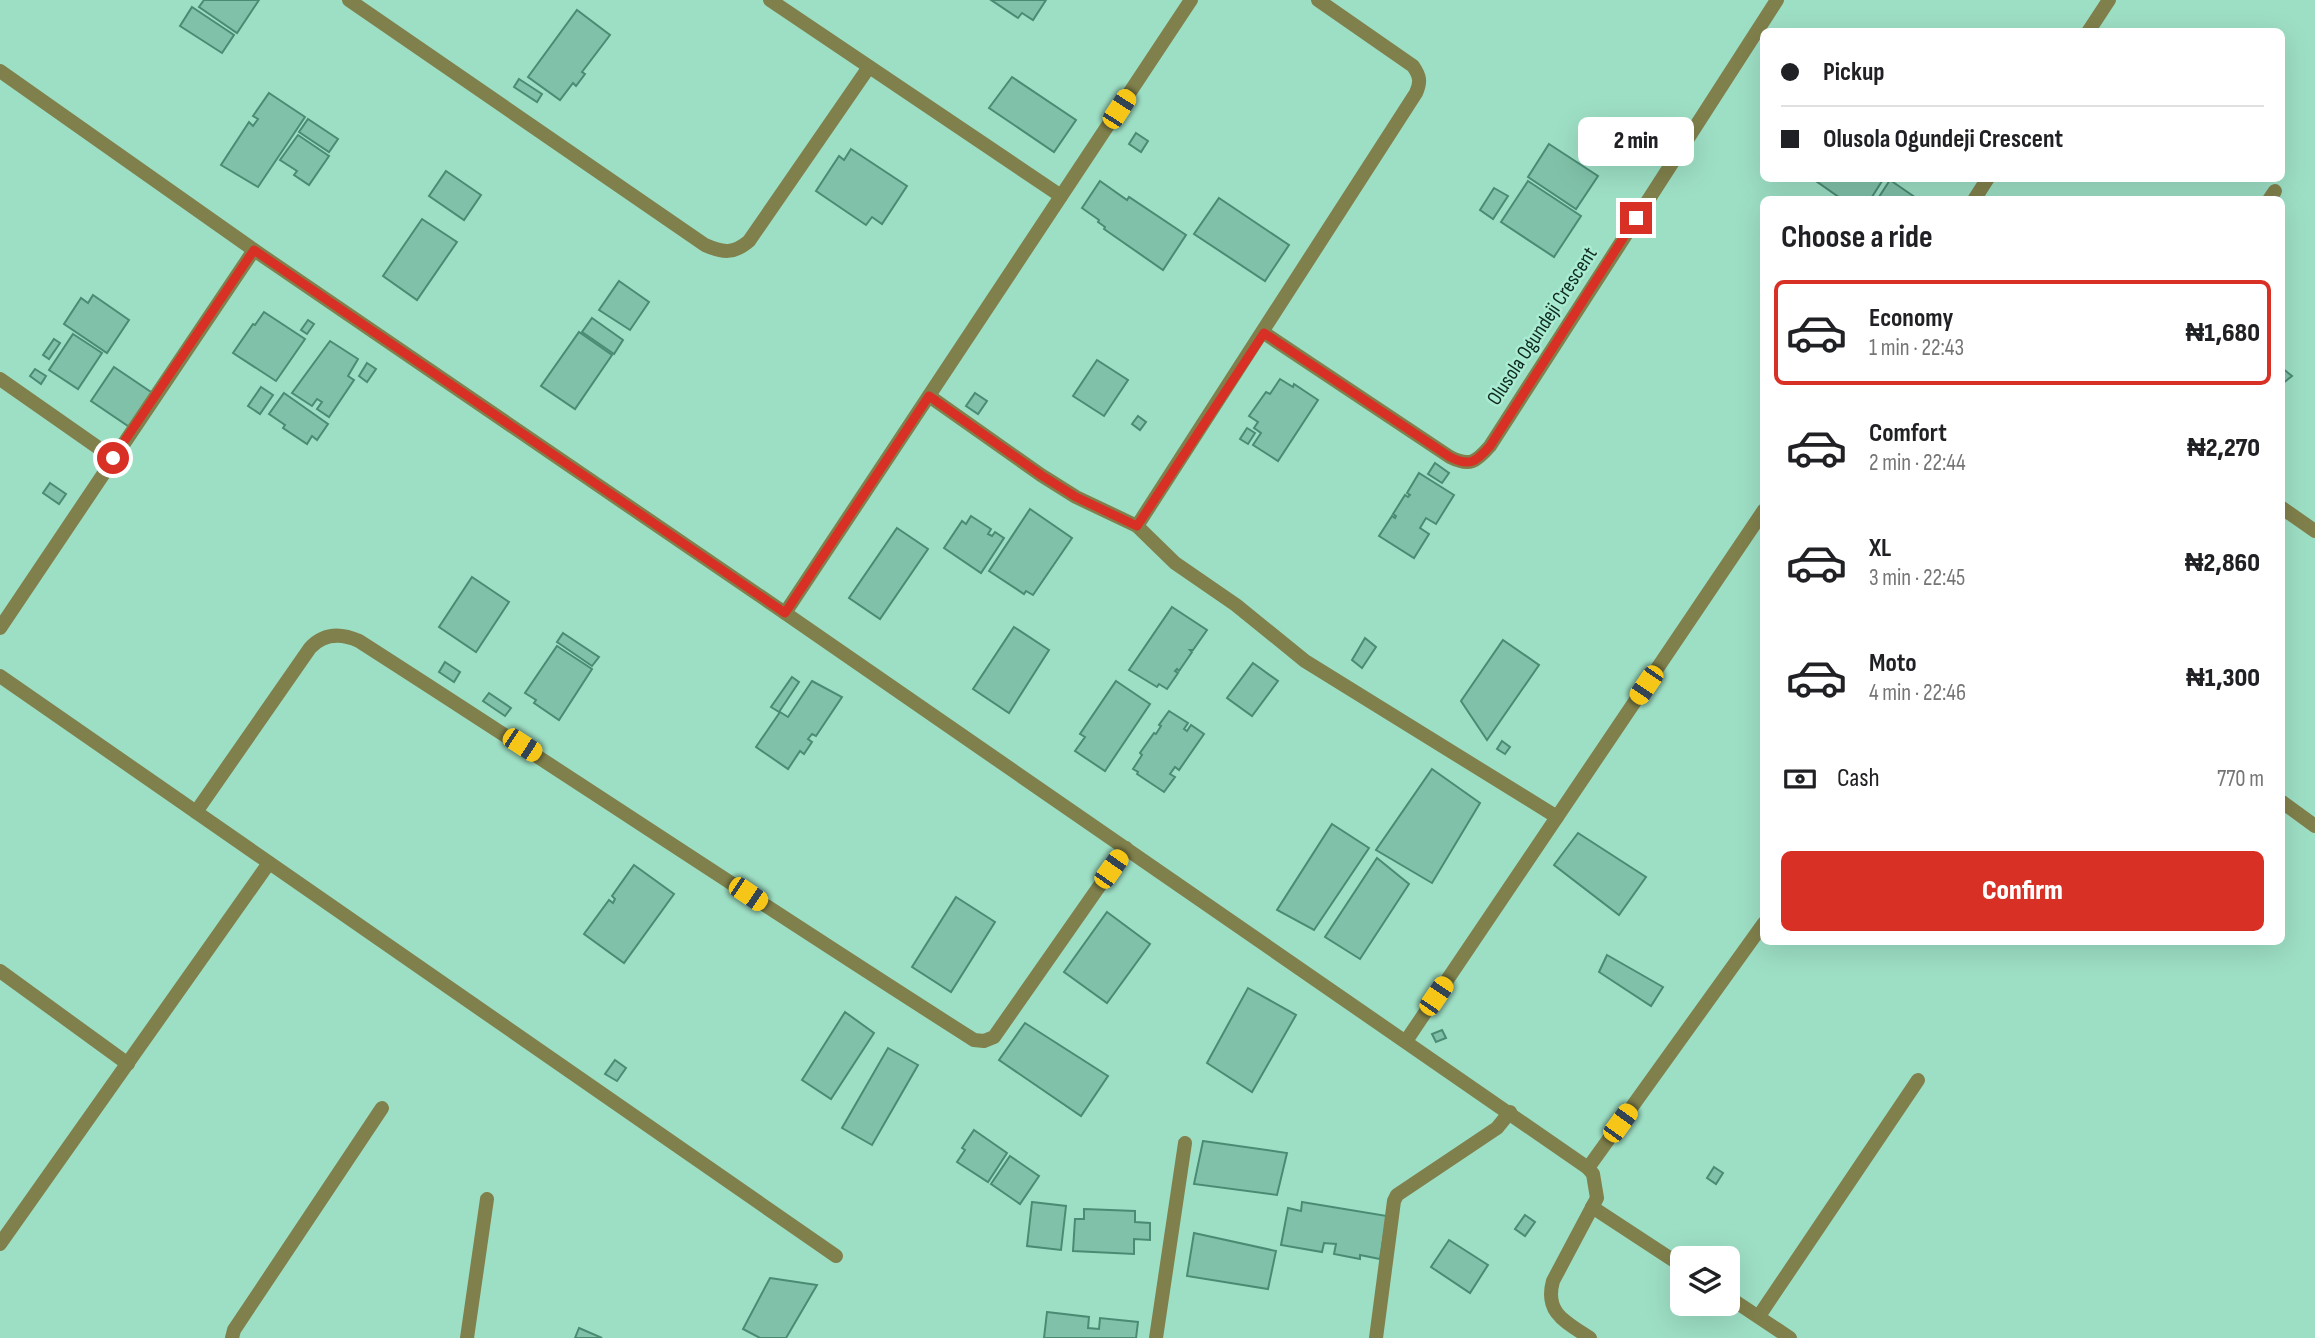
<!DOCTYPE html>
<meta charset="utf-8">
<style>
:root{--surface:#fff;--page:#f6f6f6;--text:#202124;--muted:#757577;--line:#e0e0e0;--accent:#d93025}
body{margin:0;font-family:"Sofia Sans Condensed",sans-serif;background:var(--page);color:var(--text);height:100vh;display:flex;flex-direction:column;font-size:26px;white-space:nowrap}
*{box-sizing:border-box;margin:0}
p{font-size:23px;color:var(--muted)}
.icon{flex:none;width:38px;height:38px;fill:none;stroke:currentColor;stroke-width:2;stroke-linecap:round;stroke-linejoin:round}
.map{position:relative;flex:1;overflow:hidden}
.details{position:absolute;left:1760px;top:196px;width:525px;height:749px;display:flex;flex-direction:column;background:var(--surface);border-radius:10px;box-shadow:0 7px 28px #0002}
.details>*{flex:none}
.hud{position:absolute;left:1760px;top:28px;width:525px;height:154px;border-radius:10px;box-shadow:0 7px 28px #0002;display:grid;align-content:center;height:154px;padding:0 21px;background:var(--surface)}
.tools{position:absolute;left:1670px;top:1246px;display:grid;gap:14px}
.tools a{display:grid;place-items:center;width:70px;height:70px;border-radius:10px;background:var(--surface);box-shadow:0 7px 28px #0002;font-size:35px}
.end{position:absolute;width:32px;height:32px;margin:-16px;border:9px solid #d93025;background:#fff;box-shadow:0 0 0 4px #fff}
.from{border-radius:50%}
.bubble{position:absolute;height:49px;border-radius:10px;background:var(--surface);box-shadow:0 7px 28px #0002;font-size:23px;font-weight:800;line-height:49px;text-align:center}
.car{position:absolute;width:21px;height:42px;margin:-21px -10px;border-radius:9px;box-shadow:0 0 5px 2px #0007;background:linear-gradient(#f5c518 24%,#345 0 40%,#f5c518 0 76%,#345 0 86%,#f5c518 0)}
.hud b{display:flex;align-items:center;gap:24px;height:66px;font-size:26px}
.hud b+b{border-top:2px solid var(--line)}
.hud i{width:18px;height:18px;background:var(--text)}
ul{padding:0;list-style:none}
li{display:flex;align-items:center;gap:21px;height:105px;margin:0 14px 10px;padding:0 7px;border:4px solid transparent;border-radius:10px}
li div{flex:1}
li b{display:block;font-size:26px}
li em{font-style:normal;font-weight:800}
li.on{border-color:var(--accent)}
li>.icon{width:63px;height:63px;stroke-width:1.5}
h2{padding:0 21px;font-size:32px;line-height:84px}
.pay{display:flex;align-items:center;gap:18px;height:77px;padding:0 21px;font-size:26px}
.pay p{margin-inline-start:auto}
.primary-button{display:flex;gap:14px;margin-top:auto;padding:14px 21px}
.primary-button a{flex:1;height:80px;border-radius:10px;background:var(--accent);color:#fff;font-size:28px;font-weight:800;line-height:80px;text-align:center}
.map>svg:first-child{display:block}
.building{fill:#80c2a9;stroke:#4a8b74;stroke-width:2}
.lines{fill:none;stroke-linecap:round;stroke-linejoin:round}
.street{stroke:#80804c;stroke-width:14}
.route{stroke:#d93025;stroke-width:9}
.labels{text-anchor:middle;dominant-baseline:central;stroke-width:5;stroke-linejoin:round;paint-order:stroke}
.street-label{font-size:21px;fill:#0e2a20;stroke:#aaecd2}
</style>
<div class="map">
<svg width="2315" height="1338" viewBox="0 0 2315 1338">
<rect width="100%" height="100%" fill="#9ddfc5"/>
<g class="building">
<path d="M204,0H259L237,33L199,7Z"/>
<path d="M991,0H1046L1033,20L1022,13L1018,18Z"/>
<path d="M192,7L234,35L222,53L180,26Z"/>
<path d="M577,10L610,35L582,72L585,74L576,86L573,83L560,100L528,77Z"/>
<path d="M1012,77L1076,120L1054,152L989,108Z"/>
<path d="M519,79L542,94L537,102L514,87Z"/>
<path d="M269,93L305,117L258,187L221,165L249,122L253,126L258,119L253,116Z"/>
<path d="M308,119L338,139L329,152L299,132Z"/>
<path d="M1136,133L1148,141L1141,152L1129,144Z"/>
<path d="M298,135L329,156L309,185L294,175L297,171L280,160Z"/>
<path d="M1549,144L1598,176L1576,209L1528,177Z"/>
<path d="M851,149L907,186L882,224L872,217L866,225L816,191L839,156L844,160Z"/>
<path d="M446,171L481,195L464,220L429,196Z"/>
<path d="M1817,178H1884L1870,200H1843L1816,181Z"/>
<path d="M1890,180L1919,200H1877Z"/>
<path d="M1100,181L1127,200L1129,197L1186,235L1163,270L1104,229L1105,227L1098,222L1099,220L1082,208Z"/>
<path d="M1528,181L1581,216L1554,257L1501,222Z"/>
<path d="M1494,188L1508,196L1493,219L1480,210Z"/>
<path d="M1219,198L1289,245L1265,281L1194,234Z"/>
<path d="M422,219L457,242L417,300L383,276Z"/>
<path d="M619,281L649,302L630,330L599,310Z"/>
<path d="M93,295L129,320L107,353L64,324L81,298L88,303Z"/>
<path d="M264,312L305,339L276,381L233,353L253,324L255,325Z"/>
<path d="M592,318L623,340L614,354L582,332Z"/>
<path d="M308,320L314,324L307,334L301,330Z"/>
<path d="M579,332L612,355L575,409L541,386Z"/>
<path d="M73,334L102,353L78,389L49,370Z"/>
<path d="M54,339L60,343L49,359L43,355Z"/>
<path d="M330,341L358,359L348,376L354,380L329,417L317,409L322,402L317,399L312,406L292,393Z"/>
<path d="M1097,360L1128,380L1104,416L1073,396Z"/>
<path d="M367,363L376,369L367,382L359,376Z"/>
<path d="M114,367L154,394L131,428L91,401Z"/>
<path d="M2282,368L2292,376L2282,384Z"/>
<path d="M35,369L46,376L41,384L30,376Z"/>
<path d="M1280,379L1293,387L1294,384L1318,400L1278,461L1253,445L1261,433L1254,428L1258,422L1249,416L1266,392L1270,394Z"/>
<path d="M261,387L273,395L260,414L248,406Z"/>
<path d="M284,393L328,424L317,440L312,436L307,444L283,428L285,425L269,414Z"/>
<path d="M975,393L987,401L978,414L966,406Z"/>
<path d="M1138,416L1146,422L1140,430L1132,424Z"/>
<path d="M1247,428L1255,433L1248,444L1240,439Z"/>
<path d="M1435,463L1449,473L1442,483L1428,474Z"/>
<path d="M1419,473L1454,495L1436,524L1426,518L1420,528L1429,534L1414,558L1379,536L1392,516L1395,518L1396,516L1393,514L1405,495L1408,497L1410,495L1407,493Z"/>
<path d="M50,483L66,494L59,504L43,493Z"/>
<path d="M1030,509L1072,538L1033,595L1026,591L1024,594L989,571Z"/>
<path d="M971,516L991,529L988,534L992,536L995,532L1004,538L981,573L944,548L962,521L966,524Z"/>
<path d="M897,528L928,549L880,619L849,598Z"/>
<path d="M472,577L509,602L476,652L439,627Z"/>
<path d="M1172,607L1207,630L1193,650H1190L1192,652L1179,671L1177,669L1175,671L1178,673L1167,689L1159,684L1157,687L1129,670Z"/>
<path d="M1014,627L1049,650L1009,713L973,689Z"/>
<path d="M563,633L599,657L592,666L557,642Z"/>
<path d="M1365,638L1376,647L1362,668L1352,660Z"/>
<path d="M1503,640L1539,665L1487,740L1461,701Z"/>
<path d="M557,646L592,669L559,720L534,703L536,700L525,693Z"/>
<path d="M445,662L460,672L454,682L439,672Z"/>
<path d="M1253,663L1278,681L1252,716L1227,698Z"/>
<path d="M792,677L799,682L779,712L771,707Z"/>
<path d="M812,681L842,697L816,736L812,734L808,739L812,742L804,754L800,751L788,769L756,747L780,712L788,717Z"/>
<path d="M1116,681L1150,704L1105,771L1075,751L1085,737L1080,734Z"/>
<path d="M489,693L511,708L505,716L483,701Z"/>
<path d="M1169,711L1188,723L1184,729L1187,731L1191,725L1204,734L1179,770L1175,767L1170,774L1175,777L1164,792L1137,774L1138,772L1133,769L1142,755L1140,753L1154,733L1156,734L1161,726L1159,725Z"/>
<path d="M1502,741L1510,747L1505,754L1497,749Z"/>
<path d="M1432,769L1480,803L1432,883L1376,850Z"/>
<path d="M1332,824L1369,848L1314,930L1277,910Z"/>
<path d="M1578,833L1646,877L1619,915L1554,865Z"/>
<path d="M1377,858L1409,884L1360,959L1325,937Z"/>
<path d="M634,865L674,894L624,963L584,934L609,900L613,903L615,899L612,896Z"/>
<path d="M956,897L995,922L951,992L912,967Z"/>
<path d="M1107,912L1150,944L1107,1003L1064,972Z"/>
<path d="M1607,955L1663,987L1651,1006L1599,972Z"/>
<path d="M1248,988L1296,1015L1252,1092L1207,1063Z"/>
<path d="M845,1012L874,1033L831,1099L802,1080Z"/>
<path d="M1025,1023L1108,1076L1081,1116L999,1060Z"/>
<path d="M1442,1030L1446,1038L1436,1042L1432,1034Z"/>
<path d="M888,1048L918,1065L872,1145L842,1128Z"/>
<path d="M615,1060L626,1068L617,1081L605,1074Z"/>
<path d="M974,1130L1007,1153L988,1182L957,1162L965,1150L962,1148Z"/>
<path d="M1203,1141L1287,1153L1277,1195L1194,1184Z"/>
<path d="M1010,1156L1039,1176L1020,1204L991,1184Z"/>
<path d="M1714,1167L1723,1173L1716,1184L1707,1178Z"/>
<path d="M1032,1202L1066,1206L1061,1250L1027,1246Z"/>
<path d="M1302,1202L1387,1216L1380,1259L1360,1255V1259L1334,1254L1336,1244L1324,1243L1322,1252L1281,1245L1288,1208L1301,1211Z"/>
<path d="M1084,1209L1135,1211V1222L1150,1223V1240L1134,1239V1254L1073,1251L1075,1219H1084Z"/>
<path d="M1525,1215L1535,1222L1525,1236L1515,1229Z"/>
<path d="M1194,1233L1276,1251L1268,1289L1187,1276Z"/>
<path d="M1449,1240L1488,1265L1470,1293L1431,1267Z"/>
<path d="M770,1278L817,1285L786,1338H760L743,1329Z"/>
<path d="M1047,1312L1089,1317L1088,1328L1099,1329L1100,1318L1138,1322L1136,1338H1044Z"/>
<path d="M579,1328L602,1338H575Z"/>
</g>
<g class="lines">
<g class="street">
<path d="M349,0L705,245C723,253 734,254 749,241L869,67"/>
<path d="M770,0L1061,196"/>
<path d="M1318,0L1413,66C1420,76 1421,82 1416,93L1137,526L1175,563L1236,605L1305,661L1557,817"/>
<path d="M2088,32L2109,0"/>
<path d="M0,71L254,250L785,613L1588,1168L1593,1174L1597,1198L1553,1281C1544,1313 1566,1322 1590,1338"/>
<path d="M1974,200L1988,178"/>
<path d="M2269,200L2275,191"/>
<path d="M1264,333L1450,457C1470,467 1476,462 1490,446L1777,0"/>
<path d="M0,379L113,458"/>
<path d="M929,396L1041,475L1076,497L1137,526"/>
<path d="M2282,508L2315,531"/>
<path d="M785,613L1191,0"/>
<path d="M0,628L254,250"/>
<path d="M0,676L836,1256"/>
<path d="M2282,802L2315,826"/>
<path d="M196,812L310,648C324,633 341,633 359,641C565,773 768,909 974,1040L984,1041L994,1037L1126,848"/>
<path d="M0,971L128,1064"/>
<path d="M1406,1041L1764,510"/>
<path d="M1588,1168L1764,923"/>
<path d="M1592,1207L1682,1266"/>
<path d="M0,1244L269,863"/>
<path d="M1727,1296L1790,1338"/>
<path d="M1759,1316L1918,1080"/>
<path d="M232,1338L234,1330L382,1108"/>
<path d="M467,1338L487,1199"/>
<path d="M1156,1338L1185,1143"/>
<path d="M1376,1338L1394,1201L1397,1195L1497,1128L1510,1112"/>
</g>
</g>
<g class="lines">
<path class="route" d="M113,458L254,250L785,613L929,396L1041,475L1076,497L1137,526L1264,333L1450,457C1470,467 1476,462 1490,446L1636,218"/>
</g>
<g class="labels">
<g class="street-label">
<text transform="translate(1542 326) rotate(-57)">Olusola Ogundeji Crescent</text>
</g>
</g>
</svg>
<div class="tools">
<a><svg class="icon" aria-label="layers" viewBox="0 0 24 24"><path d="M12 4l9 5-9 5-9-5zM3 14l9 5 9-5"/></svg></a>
</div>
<i class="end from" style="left:113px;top:458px"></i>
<i class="end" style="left:1636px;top:218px"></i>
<div class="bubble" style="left:1578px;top:117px;width:116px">2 min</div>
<i class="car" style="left:1119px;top:109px;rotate:33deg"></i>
<i class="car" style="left:1646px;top:685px;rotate:214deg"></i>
<i class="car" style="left:522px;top:745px;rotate:123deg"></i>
<i class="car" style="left:1111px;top:869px;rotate:35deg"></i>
<i class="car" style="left:748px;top:894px;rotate:124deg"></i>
<i class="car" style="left:1436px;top:996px;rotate:34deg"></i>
<i class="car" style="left:1620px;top:1123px;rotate:36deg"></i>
<div class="hud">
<b><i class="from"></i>Pickup</b>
<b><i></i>Olusola Ogundeji Crescent</b>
</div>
<section class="details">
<h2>Choose a ride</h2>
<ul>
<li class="on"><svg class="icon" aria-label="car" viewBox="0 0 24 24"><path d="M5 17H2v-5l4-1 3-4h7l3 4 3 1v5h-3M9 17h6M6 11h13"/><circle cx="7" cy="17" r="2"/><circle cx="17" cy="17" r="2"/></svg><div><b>Economy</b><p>1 min · 22:43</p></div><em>₦1,680</em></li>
<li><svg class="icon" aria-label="car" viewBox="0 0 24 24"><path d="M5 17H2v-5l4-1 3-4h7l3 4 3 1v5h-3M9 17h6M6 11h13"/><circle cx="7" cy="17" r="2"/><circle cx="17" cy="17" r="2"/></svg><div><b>Comfort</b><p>2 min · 22:44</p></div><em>₦2,270</em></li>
<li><svg class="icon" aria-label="car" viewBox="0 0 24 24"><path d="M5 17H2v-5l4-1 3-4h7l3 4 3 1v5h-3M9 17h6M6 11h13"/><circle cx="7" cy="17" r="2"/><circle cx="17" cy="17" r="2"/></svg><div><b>XL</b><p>3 min · 22:45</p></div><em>₦2,860</em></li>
<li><svg class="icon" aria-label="car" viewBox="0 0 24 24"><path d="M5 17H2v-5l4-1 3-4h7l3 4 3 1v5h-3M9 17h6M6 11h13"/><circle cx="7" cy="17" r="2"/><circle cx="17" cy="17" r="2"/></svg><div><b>Moto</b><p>4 min · 22:46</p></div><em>₦1,300</em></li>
</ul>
<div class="pay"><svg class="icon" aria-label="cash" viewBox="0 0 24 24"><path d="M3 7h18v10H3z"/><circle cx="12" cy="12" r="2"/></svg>Cash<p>770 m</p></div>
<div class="primary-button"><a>Confirm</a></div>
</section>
</div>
